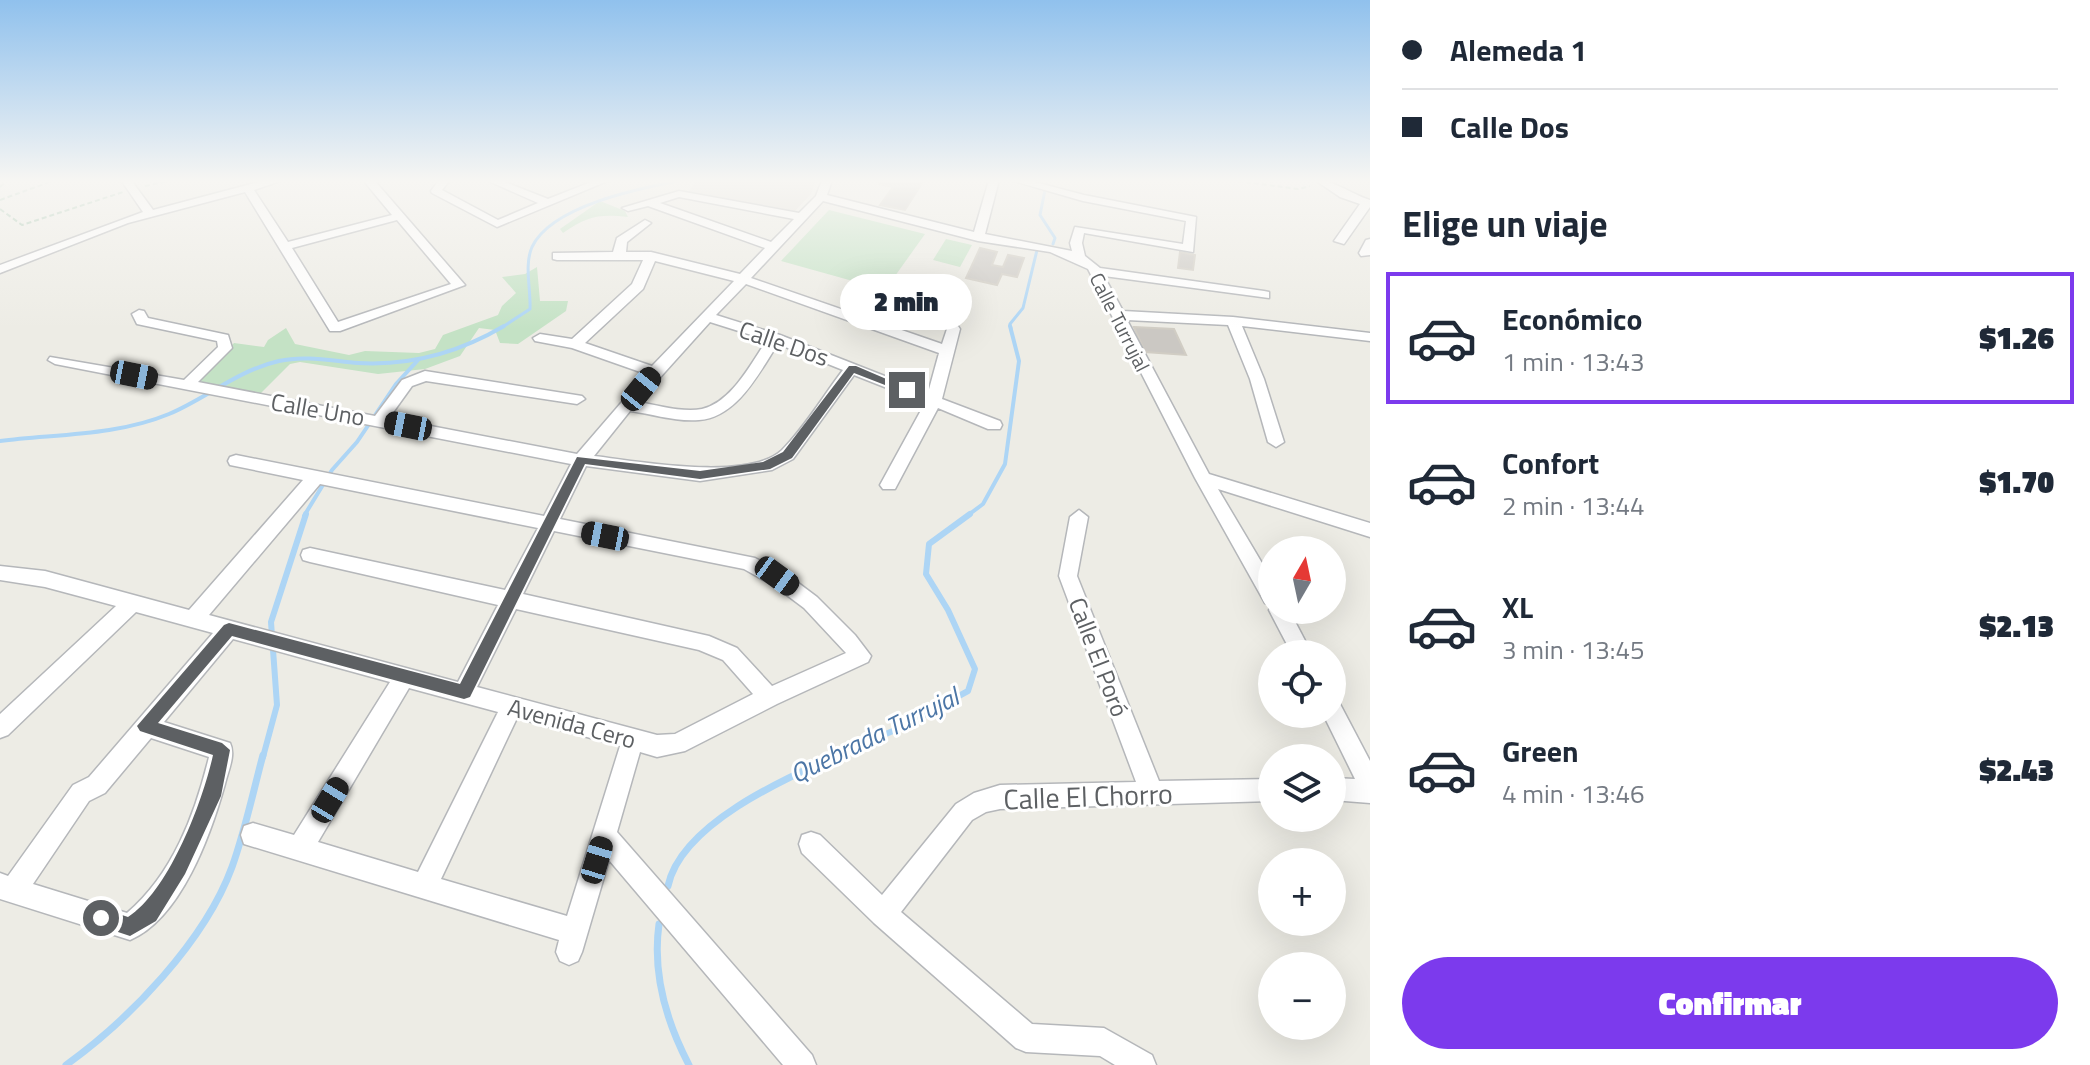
<!DOCTYPE html>
<html lang="es">
<meta charset="utf-8">
<style>
:root{--surface:#fff;--page:#f2f2f3;--text:#1f2937;--muted:#747a83;--line:#e0e1e3;--accent:#7c3aed}
body{margin:0;font-family:"Titillium Web",sans-serif;background:var(--page);color:var(--text);height:100vh;display:flex;flex-direction:column;font-size:30px;white-space:nowrap}
*{box-sizing:border-box;margin:0}
p{font-size:26px;color:var(--muted)}
.icon{flex:none;width:44px;height:44px;fill:none;stroke:currentColor;stroke-width:2;stroke-linecap:round;stroke-linejoin:round}
.map{position:relative;flex:1;overflow:hidden}
.sheet{display:flex;flex-direction:column;background:var(--surface);width:720px}
.sheet>*{flex:none}
.guide{display:grid;align-content:center;height:176px;padding:0 32px;background:var(--surface)}
.needle{width:52px;rotate:9deg}
.buttons{position:absolute;left:1258px;top:536px;display:grid;gap:16px}
.buttons a{display:grid;place-items:center;width:88px;height:88px;border-radius:50%;background:var(--surface);box-shadow:0 8px 32px #0002;font-size:40px}
.end{position:absolute;width:36px;height:36px;margin:-18px;border:10px solid #5d6063;background:#fff;box-shadow:0 0 0 4px #fff}
.from{border-radius:50%}
.bubble{position:absolute;height:56px;border-radius:28px;background:var(--surface);box-shadow:0 8px 32px #0002;font-size:26px;font-weight:800;line-height:56px;text-align:center}
.car{position:absolute;width:24px;height:48px;margin:-24px -12px;border-radius:10px;box-shadow:0 0 6px 2px #0007;background:linear-gradient(#222 24%,#8ab4d8 0 40%,#222 0 76%,#8ab4d8 0 86%,#222 0)}
.guide b{display:flex;align-items:center;gap:28px;height:76px;font-size:30px}
.guide b+b{border-top:2px solid var(--line)}
.guide i{width:20px;height:20px;background:var(--text)}
ul{padding:0;list-style:none}
li{display:flex;align-items:center;gap:24px;height:132px;margin:0 16px 12px;padding:0 16px;border:4px solid transparent;border-radius:0px}
li div{flex:1}
li b{display:block;font-size:30px}
li em{font-style:normal;font-weight:800}
li.active{border-color:var(--accent)}
li>.icon{width:72px;height:72px;stroke-width:1.5}
h2{padding:0 32px;font-size:36px;line-height:96px}
.cta{display:flex;gap:16px;margin-top:auto;padding:16px 32px}
.cta a{flex:1;height:92px;border-radius:48px;background:var(--accent);color:#fff;font-size:32px;font-weight:800;line-height:92px;text-align:center}
main{display:flex;flex:1;min-height:0}
.map>svg:first-child{display:block}
.education{fill:#e0ddd6}
.green{fill:#c4e2c5}
.lines{fill:none;stroke-linecap:round;stroke-linejoin:round}
.stream-far3{stroke:#add5f5;stroke-width:3}
.stream-far2{stroke:#add5f5;stroke-width:4}
.stream-far1{stroke:#add5f5;stroke-width:6}
.stream{stroke:#add5f5;stroke-width:7}
.building{fill:#cbc8c3;stroke:#d1cdc4;stroke-width:2}
.minor-casing{stroke:#b5b7ba;stroke-width:3}
.path{stroke:#9ec2a9;stroke-width:2;stroke-dasharray:5 3;stroke-linecap:butt}
.minor{fill:#fff;fill-rule:evenodd}
.route{fill:#5d6063}
.labels{text-anchor:middle;dominant-baseline:central;stroke-width:6;stroke-linejoin:round;paint-order:stroke}
.far-street-label{font-size:20px;fill:#5d6063;stroke:#fff}
.street-label{font-size:24px;fill:#5d6063;stroke:#fff}
.water-label{font-size:26px;font-style:italic;fill:#4c76a6;stroke:#fff}
.near-street-label{font-size:28px;fill:#5d6063;stroke:#fff}
</style>
<main>
<div class="map">
<svg width="1370" height="1065" viewBox="0 0 1370 1065">
<rect width="100%" height="100%" fill="#edece5"/>
<path class="education" d="M697,180H816L811,194L795,211L687,193Z"/>
<g class="green">
<path d="M600,201L625,211L628,217C599,214 588,216 563,233L560,229Z"/>
<path d="M829,210L925,234L885,290L781,261Z"/>
<path d="M946,239L972,245L960,267L933,260Z"/>
<path d="M537,267L540,301H568L566,311L518,344L500,343L495,330L479,328L460,356L425,369L378,374L300,362L290,364L259,395L198,382L234,343L264,347L268,340L286,328L295,344L349,355L365,351L419,353L435,349L443,335L498,315L502,306L516,293L502,277L525,274Z"/>
</g>
<g class="lines">
<g class="stream-far3">
<path d="M1045,190L1040,215L1055,238L1053,244"/>
<path d="M501,328L530,309C531,290 524,265 532,247C552,205 642,188 683,180"/>
<path d="M1011,328L1010,324L1023,308L1037,250"/>
</g>
<g class="stream-far2">
<path d="M0,441C56,434 116,436 169,414C207,398 238,370 279,361C305,355 332,361 358,363C410,366 460,352 504,326"/>
<path d="M304,516L332,470L357,442L396,384L419,359"/>
<path d="M967,516L983,504L1005,464L1019,361L1010,326"/>
</g>
<g class="stream-far1">
<path d="M263,757L277,705L271,622L306,514"/>
<path d="M834,757L904,726L968,691L975,669L948,610L926,574L929,544L970,514"/>
</g>
<g class="stream">
<path d="M668,886C681,824 786,778 838,755"/>
<path d="M659,924C652,974 666,1021 689,1065"/>
<path d="M66,1065C130,1019 205,941 232,867C245,831 253,792 263,755"/>
</g>
</g>
<g class="building">
<path d="M881,180H924L905,210L880,205L893,187L879,184Z"/>
<path d="M980,248L997,252L992,265L1003,267L1008,255L1024,258L1017,277L1002,274L997,285L966,278Z"/>
<path d="M1180,252L1195,255L1193,270L1178,268Z"/>
<path d="M1134,327L1174,329L1186,355L1145,352Z"/>
</g>
<g class="lines">
<g class="minor-casing">
<g id="minor">
<path d="M121,180H131L153,210L266,180H283L254,190L288,242L392,215L363,180H374L465,285L340,331H330L245,192L128,223L0,273V265L143,212ZM397,220L451,284L338,322L292,248Z"/>
<path d="M439,180H450L442,190L498,220L538,203L486,180H500L548,199L596,180H610L497,227L432,193L431,191Z"/>
<path d="M822,180H832L827,195L974,232L989,180H999L985,234L1072,251L1070,243L1075,227L1183,244L1186,221L1083,201L1010,180H1027L1084,195L1196,217L1193,252L1084,233L1082,243L1085,256L1100,268L1264,291L1269,292V298L1104,276L1123,311L1233,317L1370,333V341L1242,326L1264,379L1284,442L1276,447L1268,442L1250,379L1228,325L1127,320L1209,474L1370,523V537L1218,489L1272,580V610H1289L1312,654H1292L1269,610L1272,605L1265,603L1195,478L1088,269L1050,252L978,241L823,201L751,278L942,344L948,326H958L960,329L942,399L1000,421L1002,425L1000,429H988L938,408L895,489H883L880,485L925,403L854,375L793,459L772,470L700,481L586,466L560,519L755,558L789,576L817,597L855,635L871,656L868,662L777,704L685,751L657,757L640,752L617,832L812,1055L816,1065H783L609,860L582,952L578,961L569,965L560,961L556,952L559,940L244,844L241,835L244,826L253,823L294,835L390,682L233,639L164,722L230,743C236,755 228,771 225,784C211,834 181,919 130,940L0,899V873L8,876L73,785L89,777L213,633L136,612L8,735L0,738V714L116,606L45,587L0,580V566L45,571L189,610L303,480L230,465L228,461L230,457L236,455L544,516L571,464L55,364L48,360L50,357L184,380L218,347L217,341L137,324L132,314L139,310L144,311L148,318L228,335L232,348L198,382L375,416L402,380L425,371L582,396L585,399L577,404L426,381L412,386L389,418L577,454L646,374L572,348L535,341L533,338L540,334L572,339L632,284L643,260H557L553,259V253L613,252L617,238L645,220L651,223L627,242L626,252H651L740,274L765,248L648,206L628,211L622,208L679,191L799,213L816,196ZM679,197L794,219L771,242L660,203ZM655,261L734,281L652,366L585,343L643,289ZM746,284L939,353L928,393L780,335L716,315ZM710,322L767,340C751,363 732,402 702,409C683,413 657,405 638,402ZM778,344L843,370C823,396 805,427 782,450C748,482 638,461 594,456L630,411C652,414 677,422 699,420C738,417 759,372 778,344ZM320,484L538,528L505,590L310,548L303,550L301,555L303,560L310,562L498,605L458,682L209,615ZM554,531L744,569L776,587L804,608L846,653L772,686L737,648L709,636L523,594ZM516,609L699,650L723,660L753,694L675,734L657,735L477,687ZM409,688L498,712L418,872L318,842ZM517,718L620,746L567,916L441,879ZM151,738L209,757C195,814 173,874 127,913L33,884L89,801L105,793Z"/>
<path d="M1315,180C1334,180 1351,194 1370,200V207L1344,244L1334,241L1360,204L1340,197Z"/>
<path d="M1370,239V255L1361,256L1359,253L1366,240Z"/>
<path d="M1079,510L1088,517L1077,576L1159,781L1272,779V801L1000,809L986,812L972,820L901,912L1032,1024L1104,1028L1152,1055L1156,1065H1115L1100,1056L1026,1052L1016,1048L874,923L802,853L799,844L802,835L811,832L820,835L882,895L956,804L974,793L1000,785L1136,782L1059,576L1070,517Z"/>
<path d="M1332,701L1340,704L1370,761V803L1332,800V778L1355,779L1323,714H1332Z"/>
</g>
</g>
<g class="path">
<path d="M1230,180L1298,189L1310,186"/>
<path d="M145,186L173,180"/>
<path d="M0,187L8,180"/>
<path d="M0,200L55,180"/>
<path d="M0,209L22,225L123,192"/>
</g>
<use href="#minor" class="minor"/>
</g>
<linearGradient id="sky" x2="0" y2="1"><stop stop-color="#90c1ed"/><stop offset="0.55" stop-color="#f7f6f3"/><stop offset="1" stop-color="#f7f6f3" stop-opacity="0"/></linearGradient>
<rect width="1370" height="329" fill="url(#sky)"/>
<path class="route" d="M849,366H856L912,390L903,392L854,373L792,458L770,469L700,479L585,464L470,697L464,699L232,636L158,723L222,743L230,750L221,796L185,874L156,921L130,936L94,924L91,918L94,911L101,908L128,917C169,891 203,801 213,755L140,731L137,726L224,625L229,623L460,684L577,457L700,471L763,462L783,452Z"/>
<g class="labels">
<g class="far-street-label">
<text transform="translate(1120 322) rotate(63)">Calle Turrujal</text>
</g>
<g class="street-label">
<text transform="translate(784 343) rotate(19)">Calle Dos</text>
<text transform="translate(318 409) rotate(10)">Calle Uno</text>
<text transform="translate(1099 657) rotate(69)">Calle El Poró</text>
<text transform="translate(572 723) rotate(15)">Avenida Cero</text>
</g>
<g class="water-label">
<text transform="translate(874 735) rotate(-26)">Quebrada Turrujal</text>
</g>
<g class="near-street-label">
<text transform="translate(1088 796) rotate(-2)">Calle El Chorro</text>
</g>
</g>
</svg>
<div class="buttons">
<a><svg class="needle" viewBox="-14 -14 28 28"><path d="M0-13l5 13h-10z" fill="#e53935"/><path d="M0 13l5-13h-10z" fill="#747a83"/></svg></a>
<a><svg class="icon" aria-label="locate" viewBox="0 0 24 24"><circle cx="12" cy="12" r="6"/><path d="M12 2v4M12 18v4M2 12h4M18 12h4"/></svg></a>
<a><svg class="icon" aria-label="layers" viewBox="0 0 24 24"><path d="M12 4l9 5-9 5-9-5zM3 14l9 5 9-5"/></svg></a>
<a>+</a>
<a>−</a>
</div>
<i class="end from" style="left:101px;top:918px"></i>
<i class="end" style="left:907px;top:390px"></i>
<div class="bubble" style="left:840px;top:274px;width:132px">2 min</div>
<i class="car" style="left:134px;top:375px;rotate:101deg"></i>
<i class="car" style="left:641px;top:389px;rotate:39deg"></i>
<i class="car" style="left:408px;top:426px;rotate:281deg"></i>
<i class="car" style="left:605px;top:536px;rotate:281deg"></i>
<i class="car" style="left:777px;top:576px;rotate:126deg"></i>
<i class="car" style="left:330px;top:800px;rotate:31deg"></i>
<i class="car" style="left:597px;top:860px;rotate:17deg"></i>
</div>
<section class="sheet">
<div class="guide">
<b><i class="from"></i>Alemeda 1</b>
<b><i></i>Calle Dos</b>
</div>
<h2>Elige un viaje</h2>
<ul>
<li class="active"><svg class="icon" aria-label="car" viewBox="0 0 24 24"><path d="M5 17H2v-5l4-1 3-4h7l3 4 3 1v5h-3M9 17h6M6 11h13"/><circle cx="7" cy="17" r="2"/><circle cx="17" cy="17" r="2"/></svg><div><b>Económico</b><p>1 min · 13:43</p></div><em>$1.26</em></li>
<li><svg class="icon" aria-label="car" viewBox="0 0 24 24"><path d="M5 17H2v-5l4-1 3-4h7l3 4 3 1v5h-3M9 17h6M6 11h13"/><circle cx="7" cy="17" r="2"/><circle cx="17" cy="17" r="2"/></svg><div><b>Confort</b><p>2 min · 13:44</p></div><em>$1.70</em></li>
<li><svg class="icon" aria-label="car" viewBox="0 0 24 24"><path d="M5 17H2v-5l4-1 3-4h7l3 4 3 1v5h-3M9 17h6M6 11h13"/><circle cx="7" cy="17" r="2"/><circle cx="17" cy="17" r="2"/></svg><div><b>XL</b><p>3 min · 13:45</p></div><em>$2.13</em></li>
<li><svg class="icon" aria-label="car" viewBox="0 0 24 24"><path d="M5 17H2v-5l4-1 3-4h7l3 4 3 1v5h-3M9 17h6M6 11h13"/><circle cx="7" cy="17" r="2"/><circle cx="17" cy="17" r="2"/></svg><div><b>Green</b><p>4 min · 13:46</p></div><em>$2.43</em></li>
</ul>
<div class="cta"><a>Confirmar</a></div>
</section>
</main>
